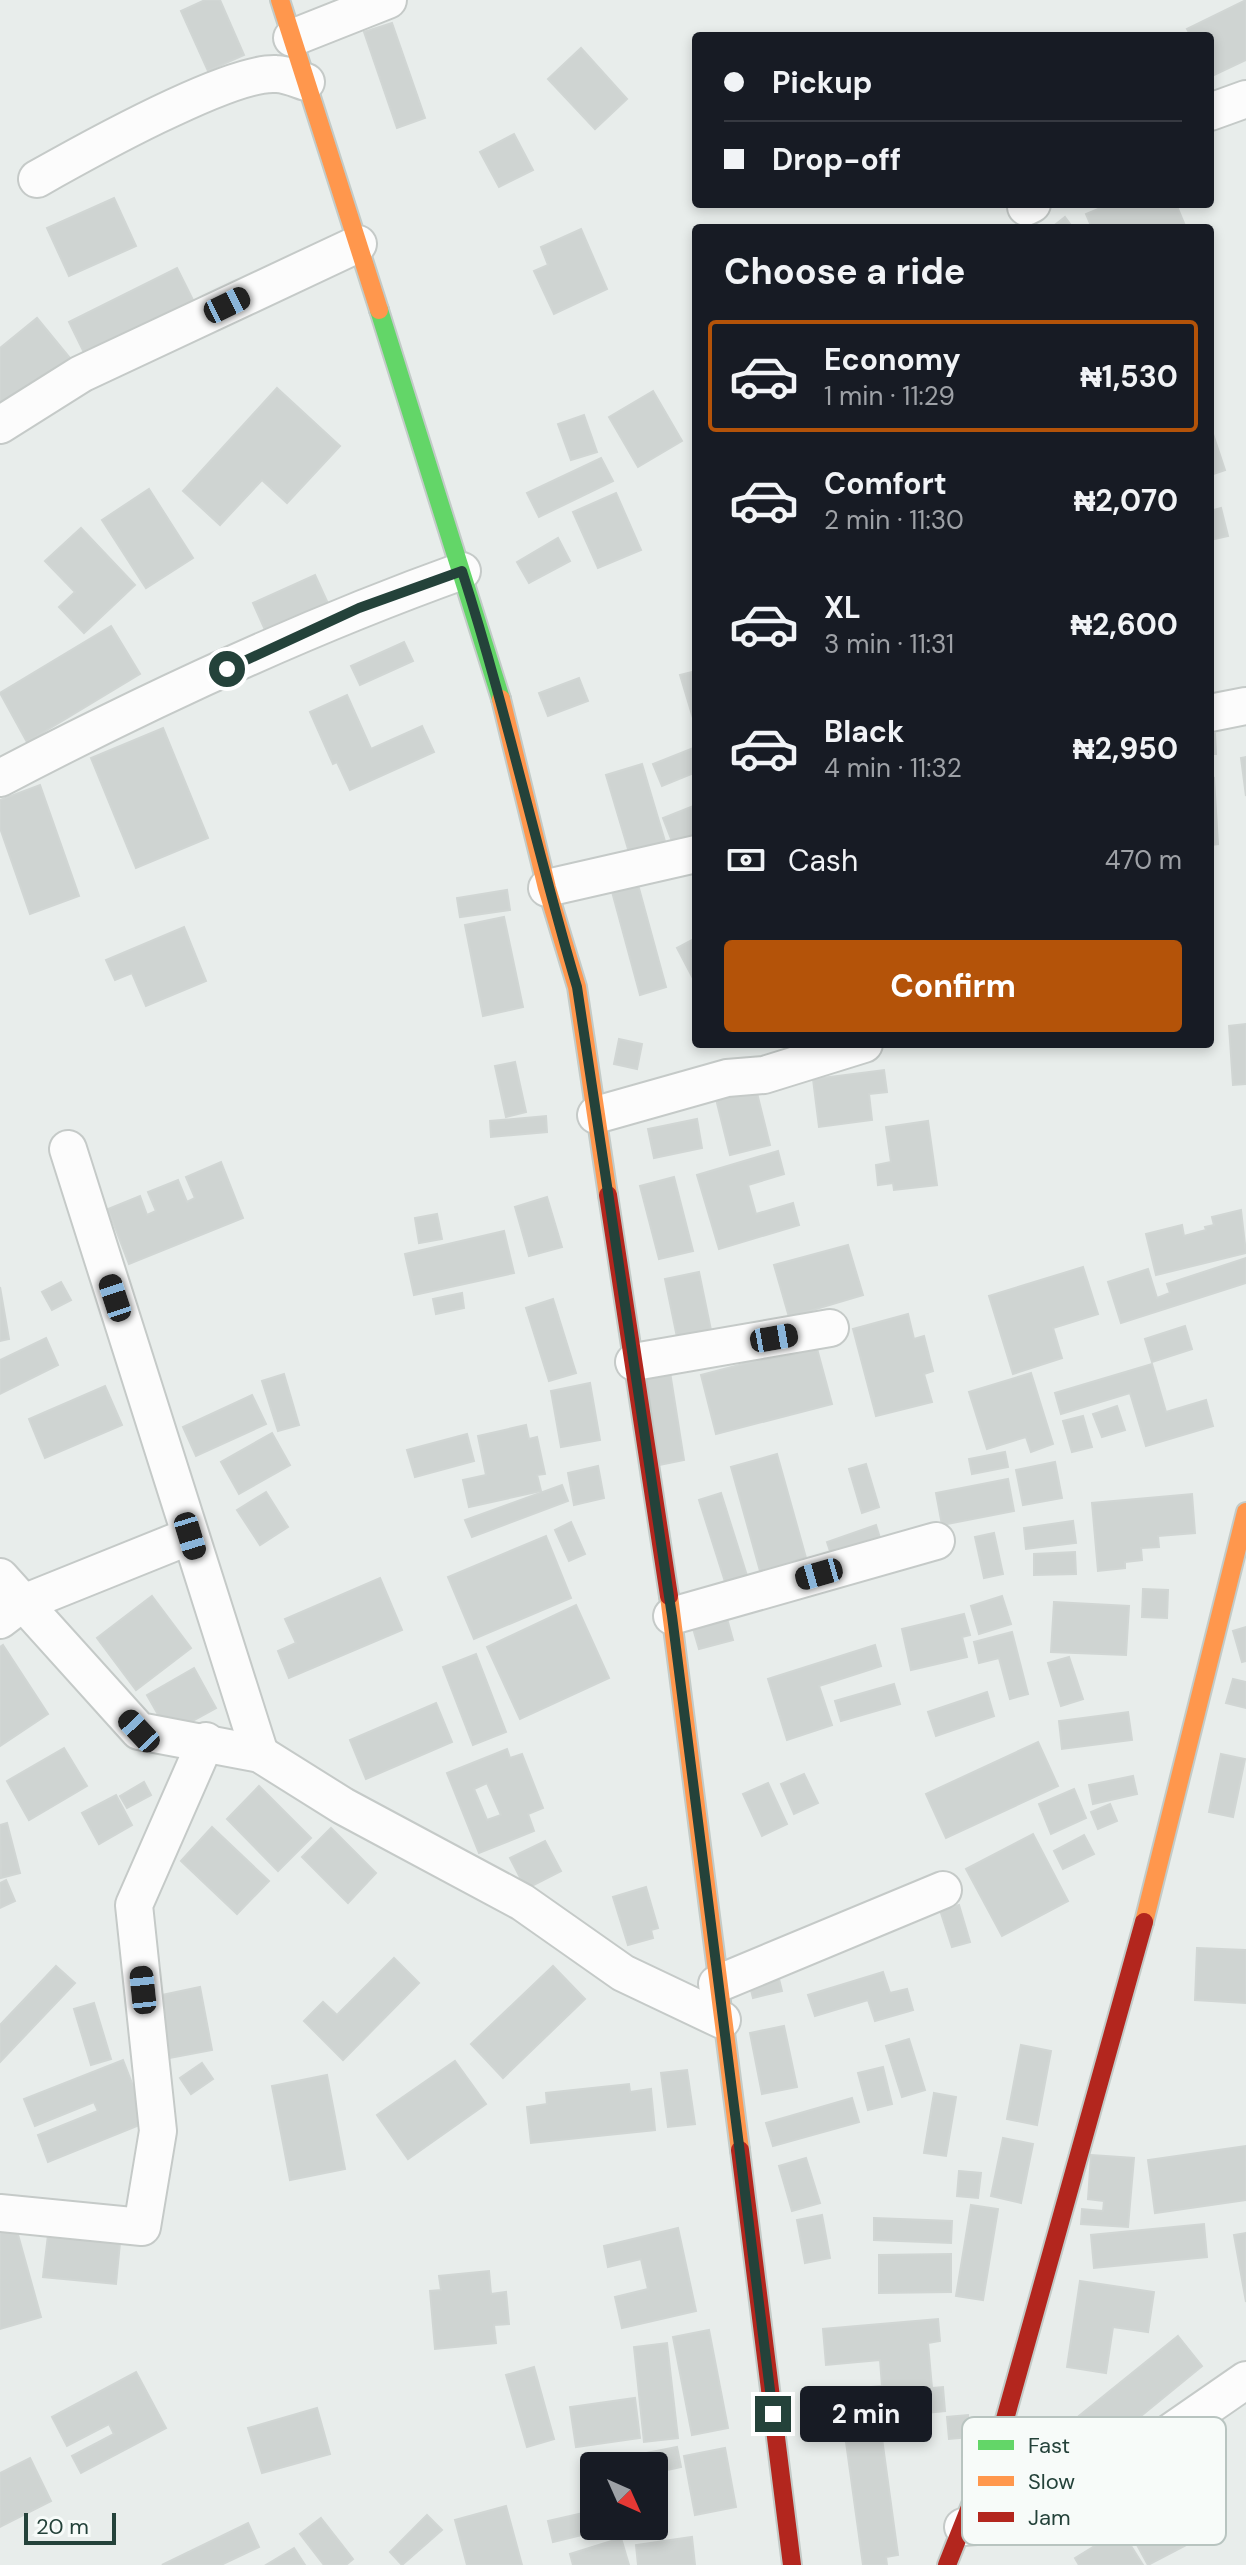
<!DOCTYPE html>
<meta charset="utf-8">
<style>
:root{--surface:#171b24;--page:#242831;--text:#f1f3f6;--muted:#9ea1a6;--line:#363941;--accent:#b45309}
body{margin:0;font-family:"DM Sans",sans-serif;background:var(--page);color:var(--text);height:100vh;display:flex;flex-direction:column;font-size:30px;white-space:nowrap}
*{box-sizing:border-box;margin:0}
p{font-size:26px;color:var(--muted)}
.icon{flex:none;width:44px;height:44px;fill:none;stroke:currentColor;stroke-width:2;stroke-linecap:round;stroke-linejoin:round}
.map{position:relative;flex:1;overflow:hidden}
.side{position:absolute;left:692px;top:224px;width:522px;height:824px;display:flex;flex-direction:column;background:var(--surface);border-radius:8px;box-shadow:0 4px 12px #0003}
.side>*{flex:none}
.hud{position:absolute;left:692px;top:32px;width:522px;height:176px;border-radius:8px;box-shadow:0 4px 12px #0003;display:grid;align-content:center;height:176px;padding:0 32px;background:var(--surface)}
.needle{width:52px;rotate:135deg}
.tools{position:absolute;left:580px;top:2452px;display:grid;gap:16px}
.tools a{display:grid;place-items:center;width:88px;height:88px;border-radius:8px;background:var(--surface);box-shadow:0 4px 12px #0003;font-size:40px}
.scale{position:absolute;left:24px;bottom:20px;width:92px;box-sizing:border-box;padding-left:8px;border:4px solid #24423a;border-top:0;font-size:22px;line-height:28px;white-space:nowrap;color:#24423a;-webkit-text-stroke:6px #f7fbf9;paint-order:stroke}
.end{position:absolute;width:36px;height:36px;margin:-18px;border:10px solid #24423a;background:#fff;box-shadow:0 0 0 4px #fff}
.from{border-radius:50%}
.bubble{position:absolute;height:56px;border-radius:8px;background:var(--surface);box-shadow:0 4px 12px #0003;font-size:26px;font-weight:700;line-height:56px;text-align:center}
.car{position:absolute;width:24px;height:48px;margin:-24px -12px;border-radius:10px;box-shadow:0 0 6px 2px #0007;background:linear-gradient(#222 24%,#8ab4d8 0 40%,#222 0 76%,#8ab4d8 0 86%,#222 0)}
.hud b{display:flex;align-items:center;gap:28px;height:76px;font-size:30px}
.hud b+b{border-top:2px solid var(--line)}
.hud i{width:20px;height:20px;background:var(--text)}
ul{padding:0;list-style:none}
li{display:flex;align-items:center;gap:24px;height:112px;margin:0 16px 12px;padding:0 16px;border:4px solid transparent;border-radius:8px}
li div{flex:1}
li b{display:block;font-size:30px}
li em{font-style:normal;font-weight:700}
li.current{border-color:var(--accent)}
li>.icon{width:72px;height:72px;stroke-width:1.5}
h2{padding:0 32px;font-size:36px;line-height:96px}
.pay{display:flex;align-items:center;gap:20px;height:88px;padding:0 32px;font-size:30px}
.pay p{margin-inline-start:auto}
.primary-button{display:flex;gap:16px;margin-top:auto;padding:16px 32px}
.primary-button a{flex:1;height:92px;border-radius:8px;background:var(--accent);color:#fff;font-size:32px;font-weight:700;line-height:92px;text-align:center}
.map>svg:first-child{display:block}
.building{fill:#cfd4d2;stroke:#d1d6d4;stroke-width:2;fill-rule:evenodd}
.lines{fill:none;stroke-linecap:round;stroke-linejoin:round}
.street-casing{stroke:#c5cac8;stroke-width:40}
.fast-casing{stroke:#c3cbc8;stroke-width:22}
.slow-casing{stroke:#c3cbc8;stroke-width:22}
.jam-casing{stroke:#c3cbc8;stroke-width:22}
.street{stroke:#fcfcfc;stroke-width:36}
.fast{stroke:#63d668;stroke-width:18}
.slow{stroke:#ff974d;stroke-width:18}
.jam{stroke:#b3261e;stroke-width:18}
.route{stroke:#24423a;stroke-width:10}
.key{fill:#f7fbf9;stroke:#b8c4c0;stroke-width:2}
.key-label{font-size:22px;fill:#24423a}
</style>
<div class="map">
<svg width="1246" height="2565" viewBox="0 0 1246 2565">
<rect width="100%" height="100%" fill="#e8edeb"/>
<g class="building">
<path d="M205,0H220L244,55L208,71L181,11Z"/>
<path d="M1246,0V60L1210,77V36H1191L1187,29Z"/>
<path d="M392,23L425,118L397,128L364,32Z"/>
<path d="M581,48L627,99L595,129L548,79Z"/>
<path d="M514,134L533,170L499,187L480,152Z"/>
<path d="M114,198L136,246L69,276L47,228Z"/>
<path d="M1110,204H1176L1186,228H1092L1086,214Z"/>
<path d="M1065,217L1073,228H1051Z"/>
<path d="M581,229L607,289L554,314L534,271L548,265L541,247Z"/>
<path d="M177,268L199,312L91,367L69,322Z"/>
<path d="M37,318L70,358L0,414V348Z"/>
<path d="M277,388L340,446L287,503L262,480L220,525L183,491Z"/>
<path d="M653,391L682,441L638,467L609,417Z"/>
<path d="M584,415L597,452L571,460L558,424Z"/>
<path d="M1210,425L1225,470L1210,475Z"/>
<path d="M601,458L613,481L539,517L527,493Z"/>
<path d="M149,489L193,558L146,588L102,520Z"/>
<path d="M616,493L641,550L598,568L573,512Z"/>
<path d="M1221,508L1228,536L1210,540V511Z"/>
<path d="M81,528L135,585L84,633L59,607L75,592L45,561Z"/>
<path d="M558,538L570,561L529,583L517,562Z"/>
<path d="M315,575L331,610L269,639L253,603Z"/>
<path d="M111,626L140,674L27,742L0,693Z"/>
<path d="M404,642L413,661L360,685L351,666Z"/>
<path d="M696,671V728L680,675Z"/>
<path d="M579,678L588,701L548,716L539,693Z"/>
<path d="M347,695L371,749L422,726L434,752L350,790L337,762L333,764L310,712Z"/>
<path d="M163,728L208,838L136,868L91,758Z"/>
<path d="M1215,734L1216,754H1210V735Z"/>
<path d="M696,747V772L662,786L653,764Z"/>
<path d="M1246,757V796L1241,758Z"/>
<path d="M642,764L667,848L631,859L606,775Z"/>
<path d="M1214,778L1218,844L1210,845V779Z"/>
<path d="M40,785L79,896L30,914L0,828V800Z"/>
<path d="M696,805V840L675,849L663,818Z"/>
<path d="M637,881L666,987L640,995L611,888Z"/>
<path d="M507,890L510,910L460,917L457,898Z"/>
<path d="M504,917L523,1007L483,1016L465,925Z"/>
<path d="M184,927L206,981L146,1006L132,973L115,980L106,960Z"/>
<path d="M696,938V984L677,948Z"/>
<path d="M1246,1024V1084L1233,1085L1229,1026Z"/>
<path d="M619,1039L642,1044L637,1069L614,1064Z"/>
<path d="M515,1062L526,1112L506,1117L495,1066Z"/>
<path d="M884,1070L887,1092L869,1094L872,1120L819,1127L813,1079Z"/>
<path d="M755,1085L770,1145L730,1155L715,1095Z"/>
<path d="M546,1116L547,1132L491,1137L490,1121Z"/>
<path d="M697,1119L702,1148L654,1158L648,1129Z"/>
<path d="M928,1121L937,1185L894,1190L893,1183L878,1185L876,1165L891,1162L886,1127Z"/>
<path d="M778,1151L784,1174L748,1185L756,1214L793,1203L799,1225L719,1249L697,1175Z"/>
<path d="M221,1162L243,1218L129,1264L108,1209L140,1196L147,1215L156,1211L148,1192L178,1180L187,1202L195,1198L186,1177Z"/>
<path d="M674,1177L693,1251L659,1259L640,1186Z"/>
<path d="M547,1197L562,1247L529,1256L515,1207Z"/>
<path d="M1241,1210L1246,1253L1156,1275L1146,1234L1182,1225L1184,1236L1206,1230L1205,1227L1214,1225L1212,1217Z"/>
<path d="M437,1214L442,1239L419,1243L415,1218Z"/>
<path d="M504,1231L514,1273L414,1295L405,1254Z"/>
<path d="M848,1245L863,1295L789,1317L774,1265Z"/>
<path d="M1246,1258V1283L1121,1323L1108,1282L1148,1269L1157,1298L1170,1293L1167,1284Z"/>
<path d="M1083,1267L1098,1314L1053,1328L1062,1358L1013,1374L989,1296Z"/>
<path d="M699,1272L712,1335L678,1342L665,1279Z"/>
<path d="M61,1282L71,1300L52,1310L42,1292Z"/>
<path d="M0,1287L9,1339L0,1341Z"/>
<path d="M462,1293L464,1308L436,1314L433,1299Z"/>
<path d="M553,1299L576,1373L549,1381L526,1308Z"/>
<path d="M908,1314L914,1339L924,1336L933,1371L924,1374L932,1402L876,1416L853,1329Z"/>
<path d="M1185,1326L1192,1349L1152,1362L1145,1339Z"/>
<path d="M46,1338L58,1365L0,1394V1360Z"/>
<path d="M816,1345L832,1404L716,1434L701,1375Z"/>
<path d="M1152,1364L1166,1412L1206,1400L1213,1426L1146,1446L1130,1393L1061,1414L1055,1393Z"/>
<path d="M670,1372L684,1460L659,1465L645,1377Z"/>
<path d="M1031,1373L1053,1444L1031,1452L1026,1437L987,1449L969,1392Z"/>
<path d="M284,1374L299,1425L278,1431L262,1381Z"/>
<path d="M590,1383L600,1440L561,1447L551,1391Z"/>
<path d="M105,1386L122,1425L45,1458L29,1419Z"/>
<path d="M252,1395L266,1424L196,1456L183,1427Z"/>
<path d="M1117,1406L1125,1430L1102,1437L1093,1414Z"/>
<path d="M1083,1416L1092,1447L1072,1452L1063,1421Z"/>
<path d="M526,1425L529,1439L537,1437L545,1474L537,1475L541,1491L469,1507L463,1480L486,1475L478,1436Z"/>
<path d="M272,1433L290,1465L239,1494L221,1462Z"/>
<path d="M467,1434L474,1461L415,1477L407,1450Z"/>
<path d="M1005,1452L1008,1467L972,1474L969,1459Z"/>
<path d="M777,1454L808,1565L762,1578L731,1467Z"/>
<path d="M1055,1462L1062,1498L1023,1505L1016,1470Z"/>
<path d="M866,1464L879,1507L862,1513L849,1469Z"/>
<path d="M598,1466L604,1498L574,1505L568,1473Z"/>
<path d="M1008,1479L1014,1511L942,1525L936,1493Z"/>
<path d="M562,1485L568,1501L472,1537L465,1520Z"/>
<path d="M266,1492L288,1527L260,1545L237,1510Z"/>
<path d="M721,1493L749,1582L727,1588L699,1500Z"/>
<path d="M1192,1494L1195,1533L1158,1536L1159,1547L1141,1548L1142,1560L1125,1562V1568L1098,1571L1092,1503Z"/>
<path d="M1073,1521L1076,1543L1026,1549L1024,1528Z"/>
<path d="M571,1522L585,1554L569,1561L555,1530Z"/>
<path d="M876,1525L881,1541L832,1557L827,1542Z"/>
<path d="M994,1533L1003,1574L984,1578L975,1537Z"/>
<path d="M546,1536L571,1598L474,1639L448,1577Z"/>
<path d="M1075,1552L1076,1574L1034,1575V1554Z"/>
<path d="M380,1578L402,1630L289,1678L278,1651L296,1643L285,1619Z"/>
<path d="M1143,1589L1168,1590L1167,1618L1142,1617Z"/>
<path d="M152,1596L191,1648L136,1690L97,1638Z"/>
<path d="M1002,1596L1011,1624L979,1634L971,1606Z"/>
<path d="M1054,1602L1129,1606L1126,1655L1051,1652Z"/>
<path d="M576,1605L609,1678L520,1719L487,1647Z"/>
<path d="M964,1614L970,1635L962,1637L967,1657L911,1670L902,1629Z"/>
<path d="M726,1615L733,1640L699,1649L692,1625Z"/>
<path d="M1246,1627V1661L1242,1662L1233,1631Z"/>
<path d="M1012,1632L1028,1694L1010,1699L999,1658L979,1663L974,1642Z"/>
<path d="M3,1645L48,1714L0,1746V1647Z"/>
<path d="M875,1645L881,1666L819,1686L832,1725L787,1740L768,1679Z"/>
<path d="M476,1654L506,1732L473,1745L443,1667Z"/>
<path d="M1069,1657L1083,1699L1061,1706L1048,1663Z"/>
<path d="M194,1668L216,1708L169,1734L147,1695Z"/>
<path d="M1233,1679L1246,1682V1708L1226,1703Z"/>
<path d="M894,1684L900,1704L841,1721L835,1701Z"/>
<path d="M987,1692L994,1716L936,1736L928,1712Z"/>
<path d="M436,1703L452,1742L366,1779L350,1740Z"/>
<path d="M1128,1712L1132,1740L1062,1749L1059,1721Z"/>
<path d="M1038,1742L1058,1786L946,1838L926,1794Z"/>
<path d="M64,1748L87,1786L29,1820L7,1781Z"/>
<path d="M507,1749L510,1758L522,1754L543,1808L528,1814L534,1831L479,1853L447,1773ZM487,1783L501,1815L487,1820L474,1789Z"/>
<path d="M1221,1754L1245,1759L1233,1817L1209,1812Z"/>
<path d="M804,1774L818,1803L794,1814L781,1784Z"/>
<path d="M1133,1776L1137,1794L1093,1804L1089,1785Z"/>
<path d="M144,1782L151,1795L127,1808L120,1796Z"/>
<path d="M768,1783L787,1824L762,1836L743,1794Z"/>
<path d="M259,1786L311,1838L278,1871L227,1819Z"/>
<path d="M1074,1789L1086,1818L1051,1834L1039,1804Z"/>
<path d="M116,1795L132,1825L99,1844L82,1813Z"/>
<path d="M1110,1804L1117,1821L1098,1829L1091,1812Z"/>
<path d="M7,1823L20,1873L1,1878L0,1825Z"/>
<path d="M212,1827L269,1881L237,1914L181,1861Z"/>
<path d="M331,1828L376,1873L348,1903L302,1857Z"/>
<path d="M1033,1834L1068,1901L1002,1936L966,1869Z"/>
<path d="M1084,1835L1094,1854L1063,1869L1054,1851Z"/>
<path d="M545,1841L561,1871L526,1889L510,1858Z"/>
<path d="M6,1880L15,1901L0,1908V1883Z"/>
<path d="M646,1887L658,1928L651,1930L653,1938L628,1945L613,1897Z"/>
<path d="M959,1905L970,1942L952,1947L940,1910Z"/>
<path d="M1197,1948L1246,1950V2003L1195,2000Z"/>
<path d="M394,1958L419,1983L343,2060L304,2021L323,2002L337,2015Z"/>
<path d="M56,1966L75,1983L0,2062V2025Z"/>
<path d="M553,1966L585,1999L503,2078L471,2044Z"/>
<path d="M883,1972L890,1993L907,1989L913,2010L875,2021L868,2000L815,2016L808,1995Z"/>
<path d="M778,1975L782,1991L753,1998L749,1982Z"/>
<path d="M200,1987L212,2050L169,2058L157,1996Z"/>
<path d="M94,2003L111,2059L91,2065L74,2009Z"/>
<path d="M784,2026L797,2087L762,2094L750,2033Z"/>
<path d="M909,2039L925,2090L902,2097L886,2046Z"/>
<path d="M1021,2045L1051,2051L1037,2125L1007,2119Z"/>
<path d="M123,2060L147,2122L48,2162L38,2135L98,2111L94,2102L35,2126L24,2099Z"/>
<path d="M455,2061L486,2104L408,2159L377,2115Z"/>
<path d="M202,2063L213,2079L191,2094L180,2078Z"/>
<path d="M883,2067L892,2104L868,2110L858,2073Z"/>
<path d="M687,2070L695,2124L668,2127L661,2073Z"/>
<path d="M327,2075L345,2169L290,2180L272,2086Z"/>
<path d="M629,2084L630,2092L651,2089L655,2130L531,2143L527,2107L547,2104L546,2093Z"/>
<path d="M934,2093L956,2097L946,2156L924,2153Z"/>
<path d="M852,2098L859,2122L773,2146L766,2123Z"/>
<path d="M1003,2138L1033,2144L1021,2203L991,2196Z"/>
<path d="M1246,2146V2200L1155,2213L1148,2160Z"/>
<path d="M1091,2155L1134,2158L1128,2227L1081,2224L1082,2209L1103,2211L1104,2201L1088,2199Z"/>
<path d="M806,2158L820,2203L792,2211L779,2166Z"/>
<path d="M959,2171L981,2173L978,2198L957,2196Z"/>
<path d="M971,2205L998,2209L983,2300L956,2296Z"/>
<path d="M822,2215L830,2258L805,2263L797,2220Z"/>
<path d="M874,2218L952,2221L951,2243L874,2240Z"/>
<path d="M15,2224L41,2317L0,2329V2228Z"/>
<path d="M1204,2224L1207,2257L1094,2268L1091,2235Z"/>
<path d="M678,2228L696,2311L622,2328L615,2297L648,2289L641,2259L608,2267L604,2246Z"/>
<path d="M1246,2233V2302L1234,2235Z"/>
<path d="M48,2235L120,2243L116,2284L43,2277Z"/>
<path d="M951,2254V2292L879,2293V2255Z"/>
<path d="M489,2271L491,2294L506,2292L509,2324L494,2325L496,2343L435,2349L430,2291L441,2290L439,2276Z"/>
<path d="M1080,2281L1154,2292L1148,2332L1113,2327L1106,2373L1067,2367Z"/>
<path d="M938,2319L940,2341L928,2343L932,2388L943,2387L945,2411L830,2422L828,2391L882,2386L880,2360L826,2365L823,2329Z"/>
<path d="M709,2330L728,2428L692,2435L673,2337Z"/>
<path d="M1178,2336L1202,2366L1103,2447L1079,2416Z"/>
<path d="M667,2343L678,2438L644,2442L634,2347Z"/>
<path d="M534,2367L554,2439L527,2447L506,2375Z"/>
<path d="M136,2372L166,2428L81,2473L72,2456L114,2434L109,2424L67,2446L52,2417Z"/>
<path d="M635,2398L640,2438L576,2447L570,2407Z"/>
<path d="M317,2408L330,2454L262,2473L248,2428Z"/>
<path d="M968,2415L970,2437L949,2439L947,2417Z"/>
<path d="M881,2431L898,2555L886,2557L887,2565H863L845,2435Z"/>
<path d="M677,2447L681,2467L654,2473V2466H643L641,2454Z"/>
<path d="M725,2448L736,2507L695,2515L684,2456Z"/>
<path d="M30,2458L51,2501L0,2527V2473Z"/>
<path d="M594,2487V2526H619L553,2542L548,2521L592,2511L587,2489Z"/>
<path d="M1164,2499L1188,2544L1148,2565L1124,2521Z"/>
<path d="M506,2506L522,2565H467L455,2520Z"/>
<path d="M427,2515L442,2530L402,2565L390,2552Z"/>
<path d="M321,2518L353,2559L346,2565H324L300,2534Z"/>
<path d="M248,2523L259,2547L221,2565H162Z"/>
<path d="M1121,2530L1143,2565H1079L1075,2558Z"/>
<path d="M692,2537L695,2565H638L636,2545Z"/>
<path d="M621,2538L629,2565H573L570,2554Z"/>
<path d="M294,2548L305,2565H266Z"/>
</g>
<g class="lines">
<g class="street-casing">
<g id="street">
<path d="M292,38L388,0"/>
<path d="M1210,112L1246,99"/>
<path d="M37,179C83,153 229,71 276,74C286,74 297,79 306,82"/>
<path d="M1026,207L1032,204"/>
<path d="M0,425L81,374L358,244"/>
<path d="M1210,713L1246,706"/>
<path d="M0,778C149,700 303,628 462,571"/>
<path d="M547,888L696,854"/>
<path d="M596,1115L727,1078L764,1075L864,1044"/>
<path d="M68,1149L260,1754"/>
<path d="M634,1362L830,1328"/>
<path d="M0,1577L139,1731L260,1754L343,1806L522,1902L623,1973L722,2020"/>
<path d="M672,1616L936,1541"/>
<path d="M0,1620L21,1604L190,1536"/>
<path d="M717,1984L943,1890"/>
<path d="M0,2213L142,2227L158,2131L134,1905L206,1741"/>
<path d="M963,2527L1029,2522L1048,2517L1246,2380"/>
</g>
</g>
<g class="fast-casing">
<path id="fast" d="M379,310L501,699"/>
</g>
<g class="slow-casing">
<g id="slow">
<path d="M280,0L379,310"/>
<path d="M501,699L547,888L577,987L608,1195"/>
<path d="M669,1596L740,2150"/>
<path d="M1144,1922L1246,1512"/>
</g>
</g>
<g class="jam-casing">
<g id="jam">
<path d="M608,1195L669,1596"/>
<path d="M740,2150L792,2565"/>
<path d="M947,2565L1005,2419L1144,1922"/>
</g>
</g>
<use href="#street" class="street"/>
<use href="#fast" class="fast"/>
<use href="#slow" class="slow"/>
<use href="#jam" class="jam"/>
</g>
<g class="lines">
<path class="route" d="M227,669L359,608L462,571C506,708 536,849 577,987L672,1616L773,2414"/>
</g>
<rect x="962" y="2417" width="264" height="128" rx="12" class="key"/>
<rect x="978" y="2440" width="36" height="10" fill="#63d668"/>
<rect x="978" y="2476" width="36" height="10" fill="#ff974d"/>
<rect x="978" y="2512" width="36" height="10" fill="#b3261e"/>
<g class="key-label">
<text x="1028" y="2453">Fast</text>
<text x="1028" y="2489">Slow</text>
<text x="1028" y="2525">Jam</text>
</g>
</svg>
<div class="tools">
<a><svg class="needle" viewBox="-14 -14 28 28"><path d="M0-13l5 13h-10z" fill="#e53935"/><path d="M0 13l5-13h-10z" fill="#9ea1a6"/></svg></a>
</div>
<div class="scale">20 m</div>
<i class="end from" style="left:227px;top:669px"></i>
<i class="end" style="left:773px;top:2414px"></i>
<div class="bubble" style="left:800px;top:2386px;width:132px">2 min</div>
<i class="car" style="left:227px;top:305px;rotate:64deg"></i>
<i class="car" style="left:115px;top:1298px;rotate:342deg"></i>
<i class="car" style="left:774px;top:1338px;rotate:80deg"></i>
<i class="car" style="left:190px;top:1536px;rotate:163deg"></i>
<i class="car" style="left:819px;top:1574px;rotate:254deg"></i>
<i class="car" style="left:139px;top:1731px;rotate:317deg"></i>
<i class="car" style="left:143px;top:1990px;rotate:354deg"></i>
<div class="hud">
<b><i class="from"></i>Pickup</b>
<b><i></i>Drop-off</b>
</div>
<section class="side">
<h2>Choose a ride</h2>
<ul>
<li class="current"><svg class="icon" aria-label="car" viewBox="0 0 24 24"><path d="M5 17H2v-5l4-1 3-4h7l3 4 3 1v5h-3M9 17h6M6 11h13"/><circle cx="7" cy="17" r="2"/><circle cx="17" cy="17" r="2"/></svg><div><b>Economy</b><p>1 min · 11:29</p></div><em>₦1,530</em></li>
<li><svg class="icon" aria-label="car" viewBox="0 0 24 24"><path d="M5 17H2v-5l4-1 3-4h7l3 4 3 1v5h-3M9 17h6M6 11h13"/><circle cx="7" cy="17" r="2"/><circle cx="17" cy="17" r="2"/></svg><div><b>Comfort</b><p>2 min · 11:30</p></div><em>₦2,070</em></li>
<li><svg class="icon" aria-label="car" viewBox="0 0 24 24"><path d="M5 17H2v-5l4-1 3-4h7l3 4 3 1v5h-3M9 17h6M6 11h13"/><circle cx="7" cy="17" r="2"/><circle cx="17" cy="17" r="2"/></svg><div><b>XL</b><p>3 min · 11:31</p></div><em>₦2,600</em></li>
<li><svg class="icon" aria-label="car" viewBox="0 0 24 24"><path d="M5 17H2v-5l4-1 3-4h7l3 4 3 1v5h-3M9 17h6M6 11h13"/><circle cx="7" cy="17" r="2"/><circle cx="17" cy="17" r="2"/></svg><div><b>Black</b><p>4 min · 11:32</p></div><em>₦2,950</em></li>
</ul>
<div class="pay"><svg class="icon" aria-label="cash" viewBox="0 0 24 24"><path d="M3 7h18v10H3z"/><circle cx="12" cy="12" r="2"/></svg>Cash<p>470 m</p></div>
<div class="primary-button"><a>Confirm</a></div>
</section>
</div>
